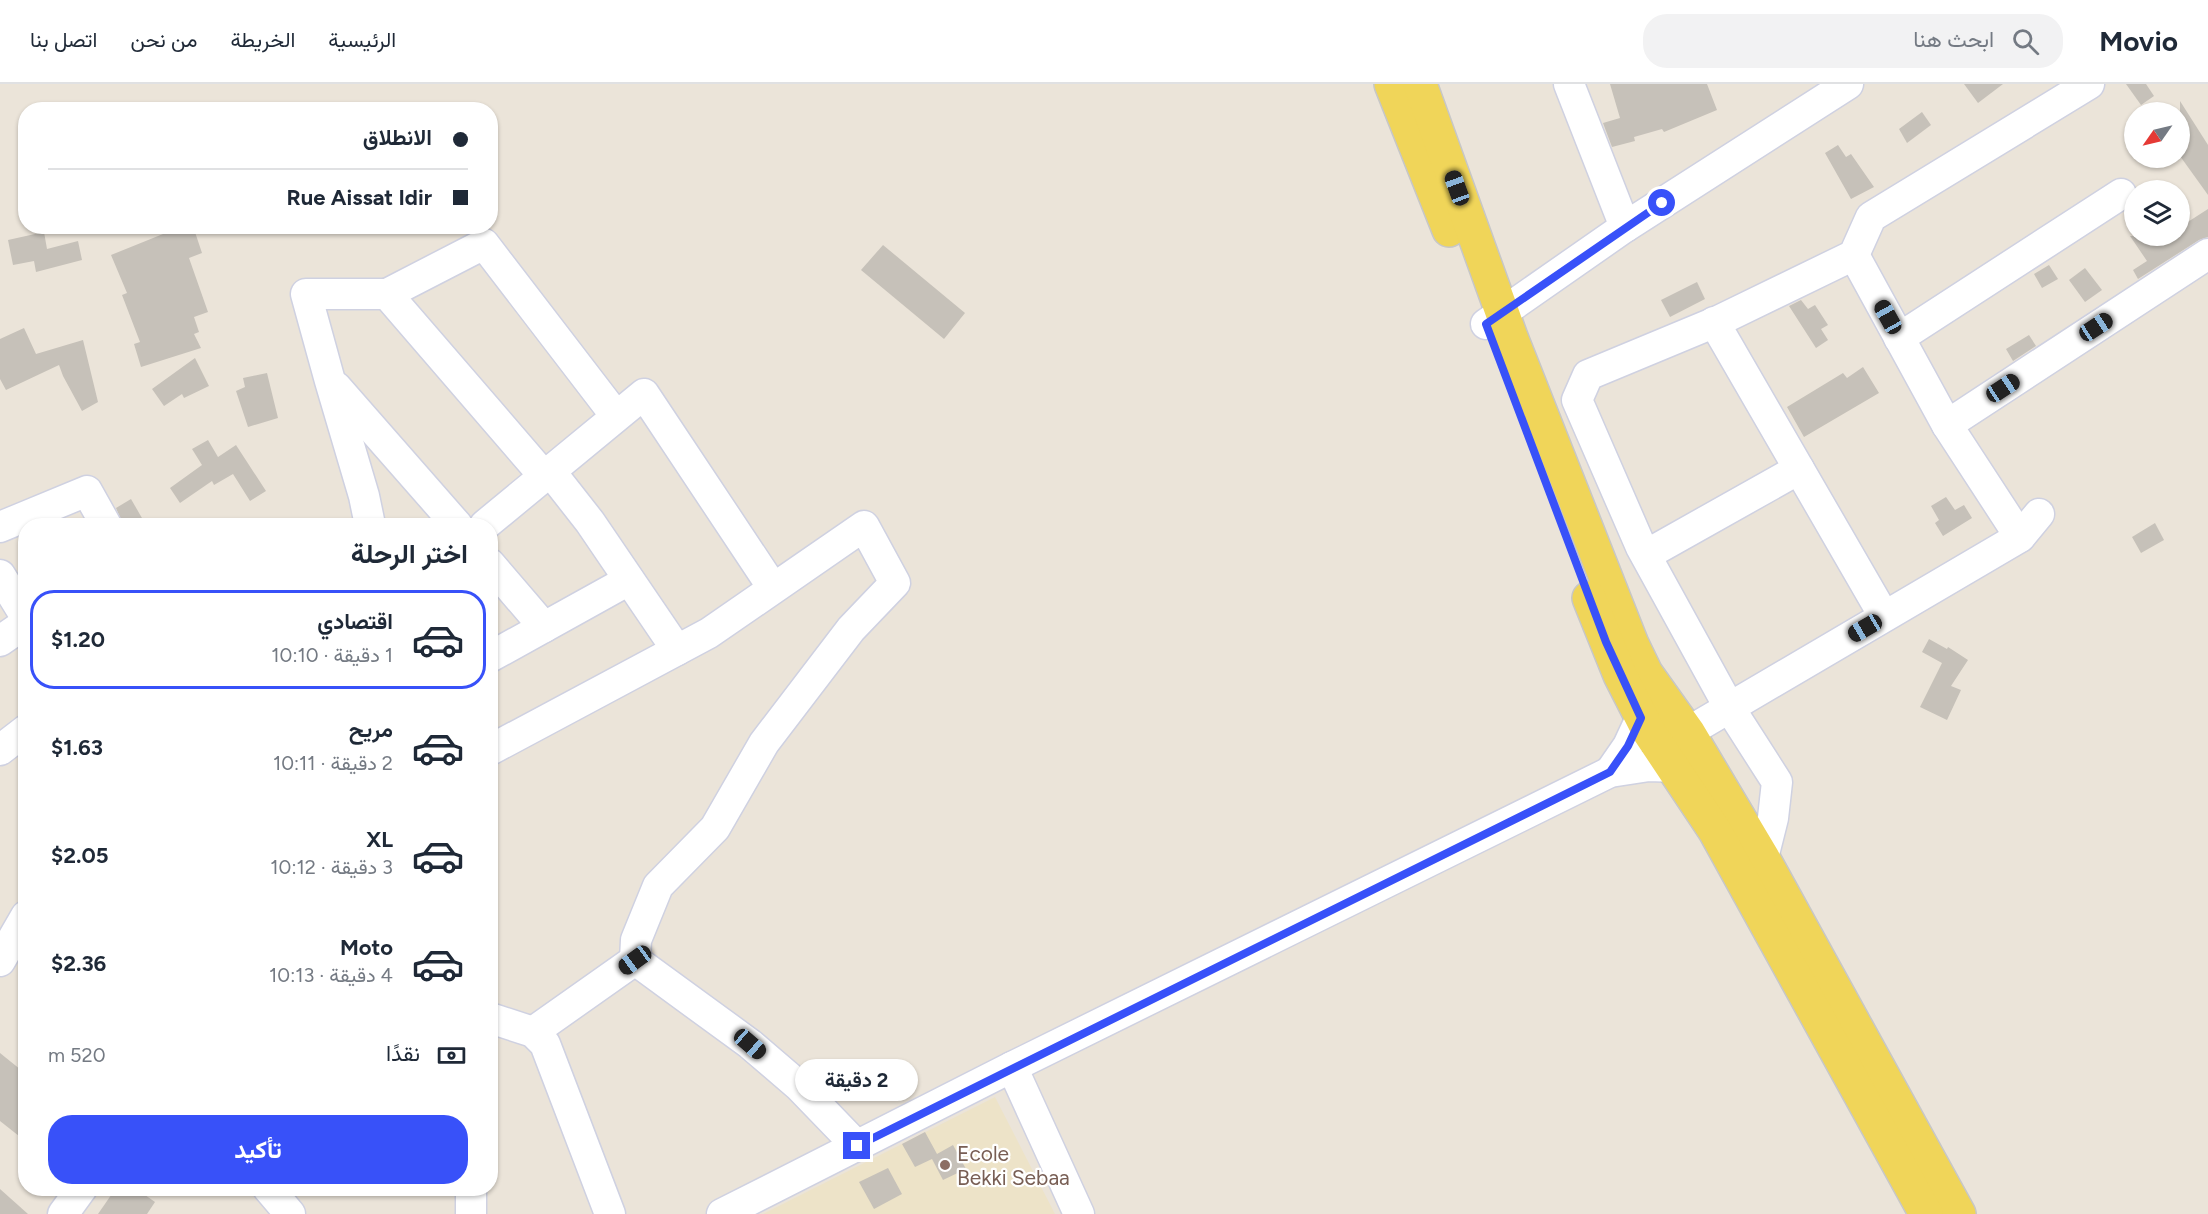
<!DOCTYPE html>
<html lang="ar">
<meta charset="utf-8">
<style>
:root{--surface:#fff;--page:#f2f2f3;--text:#1f2937;--muted:#747a83;--line:#e0e1e3;--accent:#3851f9}
body{margin:0;font-family:Figtree,Vazirmatn,sans-serif;background:var(--page);color:var(--text);direction:rtl;height:100vh;display:flex;flex-direction:column;font-size:22px;white-space:nowrap}
*{box-sizing:border-box;margin:0}
p{font-size:20px;color:var(--muted)}
.icon{flex:none;width:33px;height:33px;fill:none;stroke:currentColor;stroke-width:2;stroke-linecap:round;stroke-linejoin:round}
.map{position:relative;flex:1;overflow:hidden;direction:ltr}
.side{position:absolute;left:18px;top:434px;width:480px;height:678px;display:flex;flex-direction:column;background:var(--surface);border-radius:24px;box-shadow:0 2px 4px #0004;direction:rtl}
.side>*{flex:none}
.banner{position:absolute;left:18px;top:18px;width:480px;height:132px;border-radius:24px;box-shadow:0 2px 4px #0004;direction:rtl;display:grid;align-content:center;height:132px;padding:0 30px;background:var(--surface)}
.needle{width:39px;rotate:236deg}
.fabs{position:absolute;left:2124px;top:18px;display:grid;gap:12px}
.fabs a{display:grid;place-items:center;width:66px;height:66px;border-radius:50%;background:var(--surface);box-shadow:0 2px 4px #0004;font-size:30px}
.end{position:absolute;width:27px;height:27px;margin:-14px;border:8px solid #3851f9;background:#fff;box-shadow:0 0 0 3px #fff}
.from{border-radius:50%}
.bubble{position:absolute;height:42px;border-radius:21px;background:var(--surface);box-shadow:0 2px 4px #0004;font-size:20px;font-weight:700;line-height:42px;text-align:center;direction:rtl}
.car{position:absolute;width:18px;height:36px;margin:-18px -9px;border-radius:8px;box-shadow:0 0 4px 2px #0007;background:linear-gradient(#222 24%,#8ab4d8 0 40%,#222 0 76%,#8ab4d8 0 86%,#222 0)}
.banner b{display:flex;align-items:center;gap:21px;height:57px;font-size:22px}
.banner b+b{border-top:2px solid var(--line)}
.banner i{width:15px;height:15px;background:var(--text)}
ul{padding:0;list-style:none}
li{display:flex;align-items:center;gap:18px;height:99px;margin:0 12px 9px;padding:0 18px;border:3px solid transparent;border-radius:24px}
li div{flex:1}
li b{display:block;font-size:22px}
li em{font-style:normal;font-weight:700}
li.active{border-color:var(--accent)}
li>.icon{width:54px;height:54px;stroke-width:1.5}
h2{padding:0 30px;font-size:27px;line-height:72px}
.pay{display:flex;align-items:center;gap:15px;height:66px;padding:0 30px;font-size:22px}
.pay p{margin-inline-start:auto}
.button{display:flex;gap:12px;margin-top:auto;padding:12px 30px}
.button a{flex:1;height:69px;border-radius:24px;background:var(--accent);color:#fff;font-size:24px;font-weight:700;line-height:69px;text-align:center}
header{display:flex;align-items:center;gap:36px;box-sizing:border-box;height:84px;padding:0 30px;background:var(--surface);border-bottom:2px solid var(--line)}
header strong{font-size:28px}
nav{display:flex;gap:33px;margin-inline-start:auto;font-size:21px}
.search{width:420px;height:54px;background:var(--page);display:flex;align-items:center;gap:15px;box-sizing:border-box;padding:0 21px;border-radius:24px;color:var(--muted);font-size:22px}
.map>svg:first-child{display:block}
.education{fill:#ede3c8}
.building{fill:#c6c1b9}
.lines{fill:none;stroke-linecap:round;stroke-linejoin:round}
.minor-casing{stroke:#cfd1e1;stroke-width:33}
.major-casing{stroke:#c7c7c7;stroke-width:36}
.minor{stroke:#fff;stroke-width:30}
.major{stroke:#f0d559;stroke-width:33}
.route{stroke:#3851f9;stroke-width:8}
.education-dot{fill:#8d6e63;stroke:#fff;stroke-width:2}
.labels{text-anchor:middle;dominant-baseline:central;stroke-width:4.5;stroke-linejoin:round;paint-order:stroke}
.education-label{font-size:21px;fill:#785e54;stroke:#fff;text-anchor:start}
</style>
<header>
<strong>Movio</strong>
<div class="search"><svg class="icon" aria-label="search" viewBox="0 0 24 24"><circle cx="10" cy="10" r="6"/><path d="M15 15l6 6"/></svg>ابحث هنا</div>
<nav><a>الرئيسية</a><a>الخريطة</a><a>من نحن</a><a>اتصل بنا</a></nav>
</header>
<div class="map">
<svg width="2208" height="1130" viewBox="0 0 2208 1130">
<rect width="100%" height="100%" fill="#ebe4d9"/>
<path class="education" d="M995,1013L1055,1130H763Z"/>
<g class="building">
<path d="M1610,0H1707L1717,26L1664,48L1662,45L1634,53L1635,57L1612,63L1603,39L1620,34Z"/>
<path d="M1964,0H2003L1978,19Z"/>
<path d="M2126,0H2146L2154,12L2141,21Z"/>
<path d="M2180,17L2208,61V111L2180,72Z"/>
<path d="M1922,28L1931,41L1907,59L1899,45Z"/>
<path d="M1838,61L1846,73L1851,70L1874,103L1851,115L1825,69Z"/>
<path d="M2208,125V153L2199,156L2138,195L2133,186L2147,177L2130,152H2180V143Z"/>
<path d="M161,142H193L202,169L189,174L208,228L194,233L199,248L194,250L201,264L141,283L134,260L140,258L122,211L127,209L111,171L163,150Z"/>
<path d="M44,148L47,165L78,157L82,176L36,188L34,177L13,181L8,156Z"/>
<path d="M883,161L965,229L944,255L861,186Z"/>
<path d="M2049,181L2058,195L2042,204L2034,190Z"/>
<path d="M2085,184L2102,206L2085,218L2069,196Z"/>
<path d="M1697,198L1705,215L1670,233L1661,216Z"/>
<path d="M1801,216L1808,225L1815,221L1828,241L1821,245L1828,256L1816,264L1789,222Z"/>
<path d="M24,244L36,270L83,256L98,318L82,327L63,292L59,281L6,306L0,295V255Z"/>
<path d="M2029,251L2036,262L2013,277L2006,265Z"/>
<path d="M195,274L209,302L184,314L182,310L164,322L152,305Z"/>
<path d="M1863,283L1879,309L1804,353L1787,323L1843,289L1847,294Z"/>
<path d="M267,289L278,334L248,343L236,307L245,303L243,294Z"/>
<path d="M208,356L218,373L236,361L266,407L250,417L233,390L214,401L212,397L180,419L170,404L202,381L192,365Z"/>
<path d="M1946,413L1955,426L1964,421L1972,434L1943,452L1935,439L1939,436L1931,422Z"/>
<path d="M131,415L146,441H123L116,424Z"/>
<path d="M2155,439L2164,456L2141,469L2132,453Z"/>
<path d="M1929,555L1947,565L1948,563L1968,576L1951,602L1961,606L1947,636L1920,623L1942,579L1922,568Z"/>
<path d="M0,969L26,990V1043L19,1052L0,1037Z"/>
<path d="M925,1048L937,1070L953,1061L966,1085L943,1096L932,1075L915,1083L902,1060Z"/>
<path d="M888,1084L902,1110L874,1125L859,1098Z"/>
<path d="M116,1104H135L155,1118L147,1130H98Z"/>
<path d="M0,1105L28,1130H0Z"/>
</g>
<g class="lines">
<g class="minor-casing">
<g id="minor">
<path d="M1569,0L1625,143"/>
<path d="M1854,171L1947,341L2020,453"/>
<path d="M387,210L484,160L616,332"/>
<path d="M1714,238L1884,532"/>
<path d="M1486,240L1625,143L1848,0"/>
<path d="M1899,254L2121,110"/>
<path d="M336,303L457,441"/>
<path d="M1947,341L2208,170"/>
<path d="M550,387L590,438L677,566"/>
<path d="M370,441L364,412L330,297L306,210H387L544,392"/>
<path d="M485,441L644,310L773,504"/>
<path d="M0,443L87,407L106,441"/>
<path d="M1646,471L1799,385"/>
<path d="M490,480L544,543"/>
<path d="M0,491L26,533"/>
<path d="M0,557L26,539"/>
<path d="M490,573L629,496"/>
<path d="M1688,648L2020,453L2039,430"/>
<path d="M0,666L26,646"/>
<path d="M490,666L709,549L864,442L895,499L851,545L764,659L715,744L658,802L636,856L635,876"/>
<path d="M1610,688L1628,662L1641,634L1651,626L1659,622"/>
<path d="M1763,774L1773,734L1777,698L1729,623L1641,463L1577,316L1588,291L1718,237L1854,171L1871,133L2089,0"/>
<path d="M0,877L26,832"/>
<path d="M490,934L533,948L545,960L610,1130"/>
<path d="M533,948L635,876L750,960L799,1002L857,1062"/>
<path d="M1012,983L1079,1130"/>
<path d="M268,1104L290,1130"/>
<path d="M471,1104V1130"/>
<path d="M63,1130L82,1104"/>
<path d="M722,1130L1012,983L1610,688L1649,682L1677,683L1690,677"/>
</g>
</g>
<g class="major-casing">
<g id="major">
<path d="M1391,0L1449,146"/>
<path d="M1420,0L1511,253L1632,560L1646,589L1688,648L1763,774L1959,1130"/>
<path d="M1589,514L1620,591L1649,648L1715,747L1926,1130"/>
</g>
</g>
<use href="#minor" class="minor"/>
<use href="#major" class="major"/>
</g>
<g class="lines">
<path class="route" d="M857,1062L1610,688L1628,662L1641,634L1606,558L1486,240L1662,119"/>
</g>
<circle class="education-dot" cx="945" cy="1081" r="6"/>
<g class="labels">
<g class="education-label">
<text x="957" y="1069">Ecole<tspan x="957" dy="24">Bekki Sebaa</tspan></text>
</g>
</g>
</svg>
<div class="fabs">
<a><svg class="needle" viewBox="-14 -14 28 28"><path d="M0-13l5 13h-10z" fill="#e53935"/><path d="M0 13l5-13h-10z" fill="#747a83"/></svg></a>
<a><svg class="icon" aria-label="layers" viewBox="0 0 24 24"><path d="M12 4l9 5-9 5-9-5zM3 14l9 5 9-5"/></svg></a>
</div>
<i class="end from" style="left:1662px;top:119px"></i>
<i class="end" style="left:857px;top:1062px"></i>
<div class="bubble" style="left:795px;top:975px;width:123px">2 دقيقة</div>
<i class="car" style="left:1457px;top:104px;rotate:340deg"></i>
<i class="car" style="left:1888px;top:233px;rotate:331deg"></i>
<i class="car" style="left:2096px;top:243px;rotate:57deg"></i>
<i class="car" style="left:2003px;top:304px;rotate:57deg"></i>
<i class="car" style="left:1865px;top:544px;rotate:240deg"></i>
<i class="car" style="left:635px;top:876px;rotate:234deg"></i>
<i class="car" style="left:750px;top:960px;rotate:131deg"></i>
<div class="banner">
<b><i class="from"></i>الانطلاق</b>
<b><i></i>Rue Aissat Idir</b>
</div>
<section class="side">
<h2>اختر الرحلة</h2>
<ul>
<li class="active"><svg class="icon" aria-label="car" viewBox="0 0 24 24"><path d="M5 17H2v-5l4-1 3-4h7l3 4 3 1v5h-3M9 17h6M6 11h13"/><circle cx="7" cy="17" r="2"/><circle cx="17" cy="17" r="2"/></svg><div><b>اقتصادي</b><p>1 دقيقة · 10:10</p></div><em>$1.20</em></li>
<li><svg class="icon" aria-label="car" viewBox="0 0 24 24"><path d="M5 17H2v-5l4-1 3-4h7l3 4 3 1v5h-3M9 17h6M6 11h13"/><circle cx="7" cy="17" r="2"/><circle cx="17" cy="17" r="2"/></svg><div><b>مريح</b><p>2 دقيقة · 10:11</p></div><em>$1.63</em></li>
<li><svg class="icon" aria-label="car" viewBox="0 0 24 24"><path d="M5 17H2v-5l4-1 3-4h7l3 4 3 1v5h-3M9 17h6M6 11h13"/><circle cx="7" cy="17" r="2"/><circle cx="17" cy="17" r="2"/></svg><div><b>XL</b><p>3 دقيقة · 10:12</p></div><em>$2.05</em></li>
<li><svg class="icon" aria-label="car" viewBox="0 0 24 24"><path d="M5 17H2v-5l4-1 3-4h7l3 4 3 1v5h-3M9 17h6M6 11h13"/><circle cx="7" cy="17" r="2"/><circle cx="17" cy="17" r="2"/></svg><div><b>Moto</b><p>4 دقيقة · 10:13</p></div><em>$2.36</em></li>
</ul>
<div class="pay"><svg class="icon" aria-label="cash" viewBox="0 0 24 24"><path d="M3 7h18v10H3z"/><circle cx="12" cy="12" r="2"/></svg>نقدًا<p>520 m</p></div>
<div class="button"><a>تأكيد</a></div>
</section>
</div>
